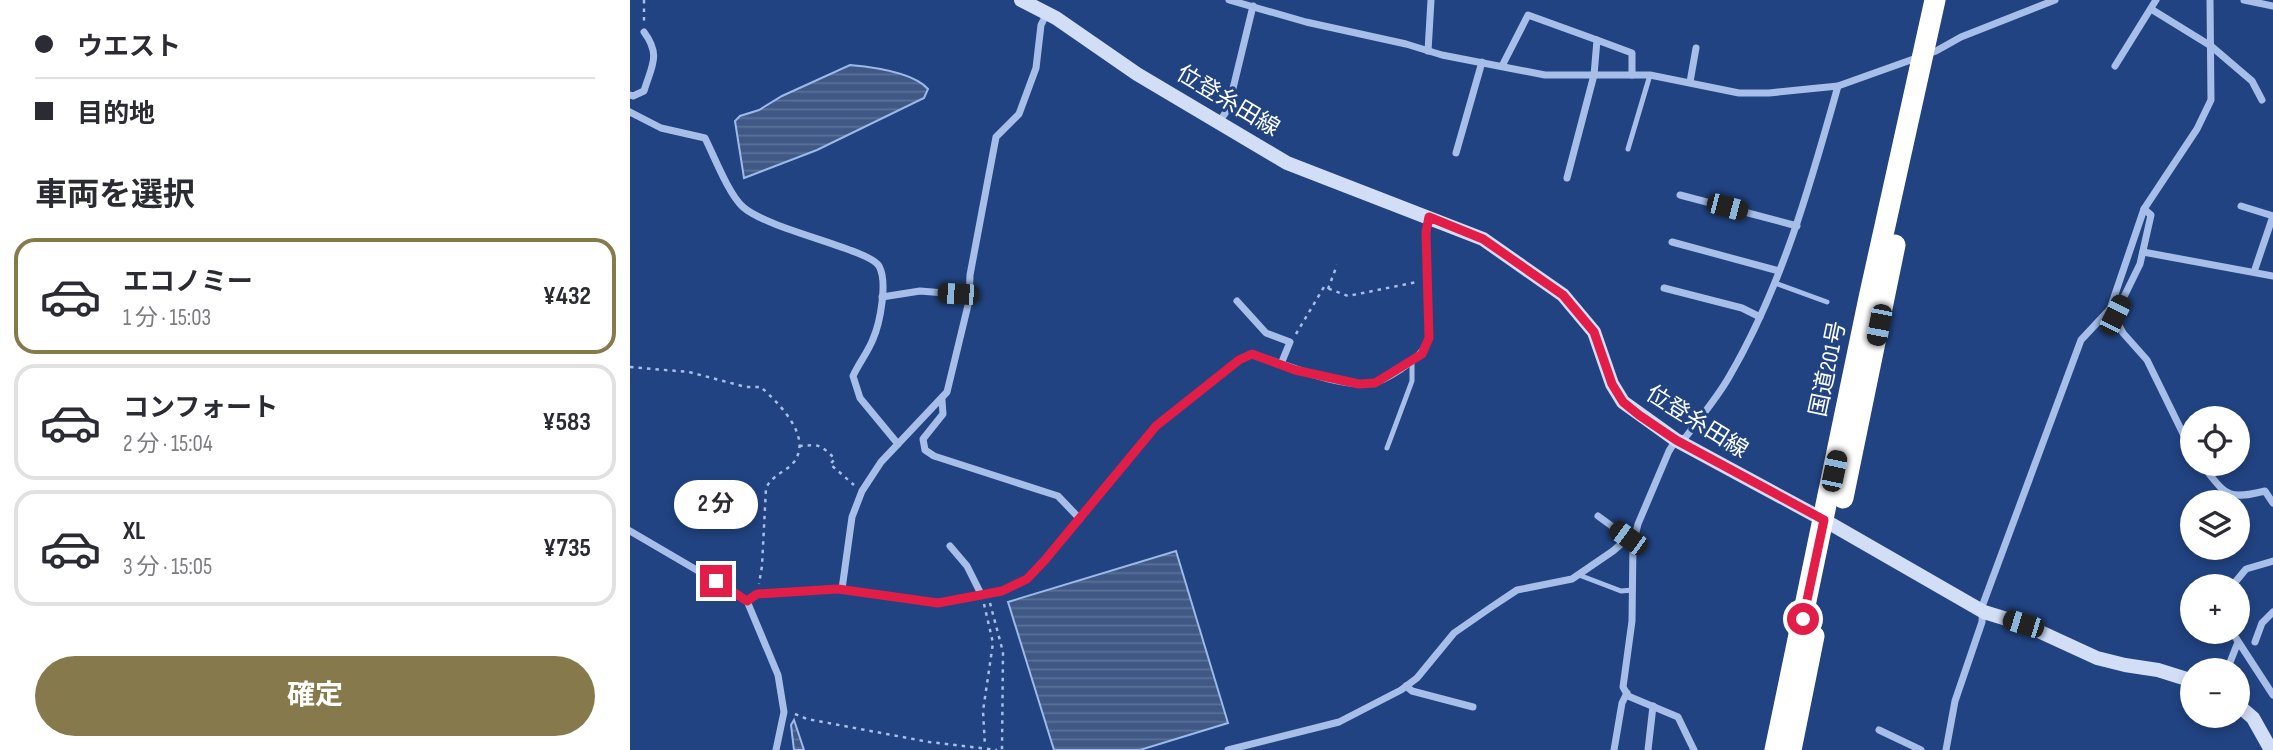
<!DOCTYPE html>
<html lang="ja">
<meta charset="utf-8">
<style>
:root{--surface:#fff;--page:#f7f7f7;--text:#2b2b33;--muted:#7c7c81;--line:#e1e1e2;--accent:#86794b}
body{margin:0;font-family:"Sofia Sans Condensed","Noto Sans JP",sans-serif;background:var(--page);color:var(--text);height:100vh;display:flex;flex-direction:column;font-size:26px;white-space:nowrap}
*{box-sizing:border-box;margin:0}
p{font-size:23px;color:var(--muted)}
.icon{flex:none;width:38px;height:38px;fill:none;stroke:currentColor;stroke-width:2;stroke-linecap:round;stroke-linejoin:round}
.map{position:relative;flex:1;overflow:hidden}
.panel{display:flex;flex-direction:column;background:var(--surface);width:630px}
.panel>*{flex:none}
.guide{display:grid;align-content:center;height:154px;padding:0 35px;background:var(--surface)}
.buttons{position:absolute;left:1550px;top:406px;display:grid;gap:14px}
.buttons a{display:grid;place-items:center;width:70px;height:70px;border-radius:50%;background:var(--surface);box-shadow:0 4px 10px #0003;font-size:35px}
.end{position:absolute;width:32px;height:32px;margin:-16px;border:9px solid #e11d48;background:#fff;box-shadow:0 0 0 4px #fff}
.from{border-radius:50%}
.bubble{position:absolute;height:49px;border-radius:24px;background:var(--surface);box-shadow:0 4px 10px #0003;font-size:23px;font-weight:700;line-height:49px;text-align:center}
.car{position:absolute;width:21px;height:42px;margin:-21px -10px;border-radius:9px;box-shadow:0 0 5px 2px #0007;background:linear-gradient(#222 24%,#8ab4d8 0 40%,#222 0 76%,#8ab4d8 0 86%,#222 0)}
.guide b{display:flex;align-items:center;gap:24px;height:66px;font-size:26px}
.guide b+b{border-top:2px solid var(--line)}
.guide i{width:18px;height:18px;background:var(--text)}
ul{padding:0;list-style:none}
li{display:flex;align-items:center;gap:21px;height:116px;margin:0 14px 10px;padding:0 21px;border:4px solid var(--line);border-radius:21px}
li div{flex:1}
li b{display:block;font-size:26px}
li em{font-style:normal;font-weight:700}
li.active{border-color:var(--accent)}
li>.icon{width:63px;height:63px;stroke-width:1.5}
h2{padding:0 35px;font-size:32px;line-height:84px}
.action{display:flex;gap:14px;margin-top:auto;padding:14px 35px}
.action a{flex:1;height:80px;border-radius:42px;background:var(--accent);color:#fff;font-size:28px;font-weight:700;line-height:80px;text-align:center}
main{display:flex;flex:1;min-height:0}
.map>svg:first-child{display:block}
.water{fill:url(#water-rules);stroke:#9bb9e9;stroke-width:2}
.lines{fill:none;stroke-linecap:round;stroke-linejoin:round}
.path{stroke:#a7bfe8;stroke-width:2.5;stroke-dasharray:3.5 5;stroke-linecap:butt}
.lane{stroke:#a7bfe8;stroke-width:5}
.street{stroke:#a7bfe8;stroke-width:7}
.secondary{stroke:#d2def6;stroke-width:14}
.highway{stroke:#fff;stroke-width:21}
.route{stroke:#e11d48;stroke-width:9}
.labels{text-anchor:middle;dominant-baseline:central;stroke-width:6;stroke-linejoin:round;paint-order:stroke}
.street-label{font-size:23px;fill:#fff;stroke:#214381}
</style>
<main>
<section class="panel">
<div class="guide">
<b><i class="from"></i>ウエスト</b>
<b><i></i>目的地</b>
</div>
<h2>車両を選択</h2>
<ul>
<li class="active"><svg class="icon" aria-label="car" viewBox="0 0 24 24"><path d="M5 17H2v-5l4-1 3-4h7l3 4 3 1v5h-3M9 17h6M6 11h13"/><circle cx="7" cy="17" r="2"/><circle cx="17" cy="17" r="2"/></svg><div><b>エコノミー</b><p>1 分 · 15:03</p></div><em>¥432</em></li>
<li><svg class="icon" aria-label="car" viewBox="0 0 24 24"><path d="M5 17H2v-5l4-1 3-4h7l3 4 3 1v5h-3M9 17h6M6 11h13"/><circle cx="7" cy="17" r="2"/><circle cx="17" cy="17" r="2"/></svg><div><b>コンフォート</b><p>2 分 · 15:04</p></div><em>¥583</em></li>
<li><svg class="icon" aria-label="car" viewBox="0 0 24 24"><path d="M5 17H2v-5l4-1 3-4h7l3 4 3 1v5h-3M9 17h6M6 11h13"/><circle cx="7" cy="17" r="2"/><circle cx="17" cy="17" r="2"/></svg><div><b>XL</b><p>3 分 · 15:05</p></div><em>¥735</em></li>
</ul>
<div class="action"><a>確定</a></div>
</section>
<div class="map">
<svg width="1643" height="750" viewBox="0 0 1643 750">
<defs>
<pattern id="water-rules" width="6" height="5" patternUnits="userSpaceOnUse" patternTransform="scale(1.75)"><rect width="6" height="5" fill="#3f5886"/><path d="M0 2.5h6" fill="none" stroke="#5c7198"/></pattern>
</defs>
<rect width="100%" height="100%" fill="#214381"/>
<g class="water">
<path d="M220,65C242,67 283,72 298,89L294,98L187,150L114,178L105,121L110,116L129,110L152,96Z"/>
<path d="M546,551L598,723L510,750H424L378,602Z"/>
<path d="M164,720L174,750H164L161,725Z"/>
</g>
<g class="lines">
<g class="path">
<path d="M14,0V21"/>
<path d="M698,289L707,265"/>
<path d="M666,334L694,287L718,296L787,282"/>
<path d="M0,367L59,372L116,387H131C148,403 183,436 164,462C156,472 143,474 136,488L132,566L129,584"/>
<path d="M169,446C189,445 189,443 205,459L200,464L224,485"/>
<path d="M360,603L373,652L372,750"/>
<path d="M354,604L363,643L353,711L355,746"/>
<path d="M165,714L177,719L299,742L367,750"/>
</g>
<g class="lane">
<path d="M998,149L1020,75"/>
<path d="M1145,283L1197,302"/>
<path d="M757,448L782,381V361"/>
<path d="M949,575L991,591L1003,590"/>
</g>
<g class="street">
<path d="M599,0L676,22L776,44L812,55L915,75H1020L1109,93H1139L1208,86L1306,51L1331,37L1425,0"/>
<path d="M1614,0L1643,6"/>
<path d="M1521,9L1581,46L1622,81L1632,100"/>
<path d="M967,40L1002,53V75"/>
<path d="M798,51L801,0"/>
<path d="M872,66L898,15L967,40L964,75L937,178"/>
<path d="M1485,66L1526,0"/>
<path d="M1060,82L1066,48"/>
<path d="M0,95L3,96L14,91C22,65 31,55 14,32"/>
<path d="M0,112L31,128L75,138C84,156 99,195 113,207C139,230 239,249 249,266C258,282 250,323 243,339C238,352 229,363 223,376L230,398L268,444"/>
<path d="M589,122L598,109L623,6"/>
<path d="M826,153L852,62"/>
<path d="M1050,195L1167,226"/>
<path d="M1611,206L1643,216L1624,272"/>
<path d="M1042,242L1149,271"/>
<path d="M1513,252L1643,276"/>
<path d="M1034,288L1112,308L1130,317"/>
<path d="M252,297L290,291L339,295"/>
<path d="M607,301L636,333L660,342L651,364"/>
<path d="M1480,309L1493,333L1517,360L1563,454"/>
<path d="M1485,315L1510,264L1521,215L1514,209"/>
<path d="M312,400L313,414L293,439L295,450L304,456L428,496L450,519"/>
<path d="M1571,464C1596,494 1595,501 1635,491L1643,503"/>
<path d="M968,516L998,538"/>
<path d="M0,531L106,593L117,601L148,675L154,712L146,750"/>
<path d="M320,546L337,566L351,594"/>
<path d="M1602,586L1616,569L1643,561"/>
<path d="M212,589L222,517L232,491L251,462L317,392L339,301L340,275L366,137L389,114L406,68L411,25L417,13"/>
<path d="M117,601L127,594L208,589L308,603L372,591L397,579L415,560L526,426L609,360L622,354C656,364 707,388 742,383C752,382 763,374 771,369C786,358 792,355 799,338L796,232L799,218"/>
<path d="M1602,632L1643,695"/>
<path d="M1625,642L1632,623L1643,612"/>
<path d="M1597,670L1608,642"/>
<path d="M776,686L782,691L843,707"/>
<path d="M1249,730L1291,750"/>
<path d="M598,750L709,722L771,690L787,678L824,633L860,608L887,590L942,579L983,551L998,538L1005,537"/>
<path d="M984,750L992,703L997,693"/>
<path d="M1018,750L1023,706"/>
<path d="M1064,750L1048,717L998,696L993,687L1002,621L1003,544L1008,524L1039,451L1046,440L1055,438C1070,418 1087,398 1099,377C1152,286 1180,186 1208,86"/>
<path d="M1316,750L1325,701L1352,622L1353,604L1451,340L1480,309L1514,209L1567,129L1581,100L1580,0"/>
</g>
<g class="secondary">
<path d="M391,0L426,18L507,74L657,163L853,239L933,295L964,332L982,384L993,402L1046,440L1194,520L1354,612L1393,624L1467,658L1495,665L1528,670L1563,681"/>
<path d="M1608,705L1623,718L1641,750"/>
</g>
<g class="highway">
<path d="M1213,498L1265,245"/>
<path d="M1145,750L1239,298L1305,0"/>
<path d="M1161,750L1184,636"/>
</g>
</g>
<g class="lines">
<path class="route" d="M86,581L117,601L127,594L208,589L308,603L372,591L397,579L415,560L526,426L609,360L622,354L665,370L729,384L745,383L792,354L799,338L796,232L799,217L853,239L933,295L964,332L982,384L993,402L1009,415L1046,440L1194,520L1173,619"/>
</g>
<g class="labels">
<g class="street-label">
<text transform="translate(598 101) rotate(31)">位登糸田線</text>
<text transform="translate(1198 369) rotate(-78)">国道201号</text>
<text transform="translate(1067 422) rotate(32)">位登糸田線</text>
</g>
</g>
</svg>
<div class="buttons">
<a><svg class="icon" aria-label="locate" viewBox="0 0 24 24"><circle cx="12" cy="12" r="6"/><path d="M12 2v4M12 18v4M2 12h4M18 12h4"/></svg></a>
<a><svg class="icon" aria-label="layers" viewBox="0 0 24 24"><path d="M12 4l9 5-9 5-9-5zM3 14l9 5 9-5"/></svg></a>
<a>+</a>
<a>−</a>
</div>
<i class="end from" style="left:1173px;top:619px"></i>
<i class="end" style="left:86px;top:581px"></i>
<div class="bubble" style="left:44px;top:480px;width:84px">2 分</div>
<i class="car" style="left:1097px;top:207px;rotate:105deg"></i>
<i class="car" style="left:328px;top:294px;rotate:273deg"></i>
<i class="car" style="left:1485px;top:315px;rotate:26deg"></i>
<i class="car" style="left:1249px;top:325px;rotate:191deg"></i>
<i class="car" style="left:1204px;top:471px;rotate:12deg"></i>
<i class="car" style="left:998px;top:538px;rotate:306deg"></i>
<i class="car" style="left:1393px;top:624px;rotate:287deg"></i>
</div>
</main>
